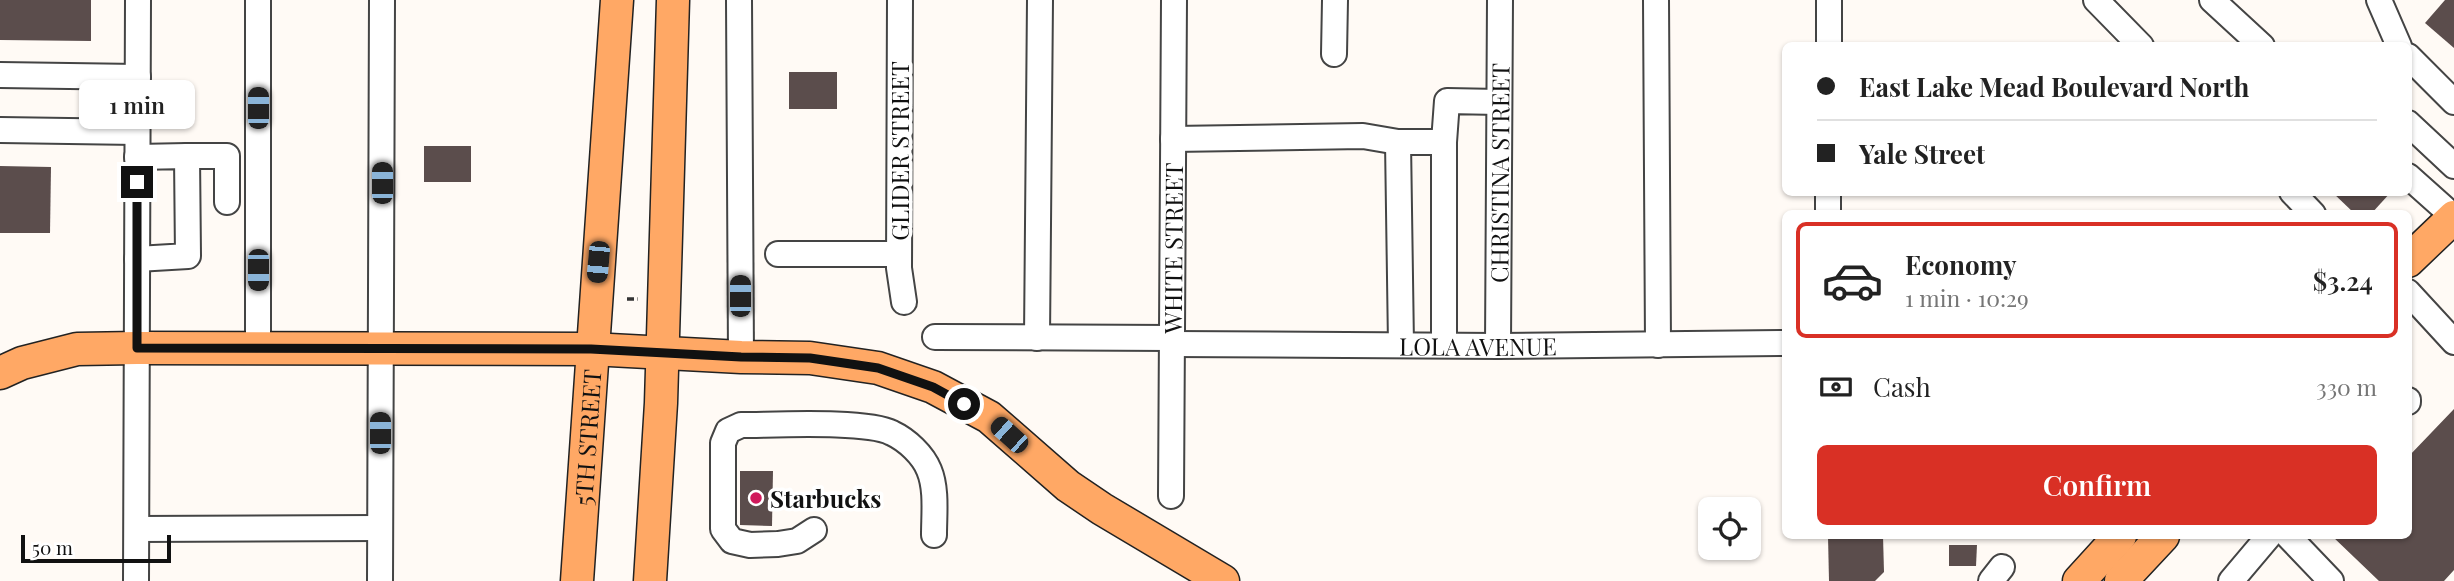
<!DOCTYPE html>
<meta charset="utf-8">
<style>
:root{--surface:#fff;--page:#f2f2f2;--text:#222;--muted:#767676;--line:#e0e0e0;--accent:#d93025}
body{margin:0;font-family:"Playfair Display",serif;background:var(--page);color:var(--text);height:100vh;display:flex;flex-direction:column;font-size:26px;white-space:nowrap}
*{box-sizing:border-box;margin:0}
p{font-size:23px;color:var(--muted)}
.icon{flex:none;width:38px;height:38px;fill:none;stroke:currentColor;stroke-width:2;stroke-linecap:round;stroke-linejoin:round}
.map{position:relative;flex:1;overflow:hidden}
.sheet{position:absolute;left:1782px;top:210px;width:630px;height:329px;display:flex;flex-direction:column;background:var(--surface);border-radius:10px;box-shadow:0 2px 5px #0004}
.sheet>*{flex:none}
.banner{position:absolute;left:1782px;top:42px;width:630px;height:154px;border-radius:10px;box-shadow:0 2px 5px #0004;display:grid;align-content:center;height:154px;padding:0 35px;background:var(--surface)}
.tools{position:absolute;left:1698px;top:497px;display:grid;gap:14px}
.tools a{display:grid;place-items:center;width:63px;height:63px;border-radius:10px;background:var(--surface);box-shadow:0 2px 5px #0004;font-size:35px}
.scale{position:absolute;left:21px;bottom:18px;width:150px;box-sizing:border-box;padding-left:7px;border:4px solid #111;border-top:0;font-size:19px;line-height:24px;white-space:nowrap;color:#111;-webkit-text-stroke:5px #fff;paint-order:stroke}
.end{position:absolute;width:32px;height:32px;margin:-16px;border:9px solid #111;background:#fff;box-shadow:0 0 0 4px #fff}
.from{border-radius:50%}
.bubble{position:absolute;height:49px;border-radius:10px;background:var(--surface);box-shadow:0 2px 5px #0004;font-size:23px;font-weight:600;line-height:49px;text-align:center}
.car{position:absolute;width:21px;height:42px;margin:-21px -10px;border-radius:9px;box-shadow:0 0 5px 2px #0007;background:linear-gradient(#222 24%,#8ab4d8 0 40%,#222 0 76%,#8ab4d8 0 86%,#222 0)}
.banner b{display:flex;align-items:center;gap:24px;height:66px;font-size:26px}
.banner b+b{border-top:2px solid var(--line)}
.banner i{width:18px;height:18px;background:var(--text)}
ul{padding:12px 0 0;list-style:none}
li{display:flex;align-items:center;gap:21px;height:116px;margin:0 14px 10px;padding:0 21px;border:4px solid transparent;border-radius:10px}
li div{flex:1}
li b{display:block;font-size:26px}
li em{font-style:normal;font-weight:600}
li.current{border-color:var(--accent)}
li>.icon{width:63px;height:63px;stroke-width:1.5}
.pay{display:flex;align-items:center;gap:18px;height:77px;padding:0 35px;font-size:26px}
.pay p{margin-inline-start:auto}
.button{display:flex;gap:14px;margin-top:auto;padding:14px 35px}
.button a{flex:1;height:80px;border-radius:10px;background:var(--accent);color:#fff;font-size:28px;font-weight:600;line-height:80px;text-align:center}
.map>svg:first-child{display:block}
.building{fill:#5b4d4c}
.lines{fill:none;stroke-linecap:round;stroke-linejoin:round}
.minor-casing{stroke:#444;stroke-width:28}
.major-casing{stroke:#222;stroke-width:35}
.path{stroke:#333;stroke-width:3.5;stroke-dasharray:7 3.5;stroke-linecap:butt}
.minor{stroke:#fff;stroke-width:24}
.major{stroke:#ffa865;stroke-width:32}
.route{stroke:#111;stroke-width:9}
.poi-dot{fill:#d01a5c;stroke:#fff;stroke-width:2.5}
.labels{text-anchor:middle;dominant-baseline:central;stroke-width:7;stroke-linejoin:round;paint-order:stroke}
.street-label{font-size:24px;fill:#111;stroke:#fff}
.poi-label{font-size:24px;font-weight:bold;fill:#111;stroke:#fff;text-anchor:start}
</style>
<div class="map">
<svg width="2454" height="581" viewBox="0 0 2454 581">
<rect width="100%" height="100%" fill="#fffaf5"/>
<g class="building">
<path d="M0,0H91V41L0,40Z"/>
<path d="M2445,0H2454V48L2425,23Z"/>
<rect x="789" y="72" width="48" height="37"/>
<rect x="424" y="146" width="47" height="36"/>
<path d="M0,166L51,167L50,233H0Z"/>
<path d="M2332,192H2391L2371,214H2355Z"/>
<path d="M2454,409V570L2444,581H2379L2332,536H2408V457Z"/>
<path d="M740,471H773L772,526L740,525Z"/>
<path d="M1828,536H1883L1884,572L1875,581H1829Z"/>
<path d="M1949,545H1977L1976,566H1949Z"/>
</g>
<g class="lines">
<g class="minor-casing">
<g id="minor">
<path d="M258,0V349"/>
<path d="M739,0L741,357"/>
<path d="M900,0L899,268L904,302"/>
<path d="M1656,0L1658,345"/>
<path d="M2096,0L2141,46"/>
<path d="M2212,0L2262,46"/>
<path d="M2379,0L2399,46"/>
<path d="M1829,46V0"/>
<path d="M1334,54L1335,0"/>
<path d="M2408,56L2454,102"/>
<path d="M0,75L138,77"/>
<path d="M2408,123L2454,166"/>
<path d="M0,130L137,132"/>
<path d="M1173,139L1363,136L1398,142"/>
<path d="M1444,142L1447,101L1499,102"/>
<path d="M187,156H227V202"/>
<path d="M2408,176L2454,217"/>
<path d="M2292,192L2313,214"/>
<path d="M1828,214V192"/>
<path d="M778,254H899"/>
<path d="M137,259L188,256L187,156L137,157"/>
<path d="M2408,292L2454,342"/>
<path d="M935,337L1172,338"/>
<path d="M1037,338L1040,0"/>
<path id="s1" d="M1172,344L1498,346L1785,343"/>
<path d="M1401,345L1398,142H1444V345"/>
<path id="s2" d="M1498,346L1500,0"/>
<path d="M2408,400V402"/>
<path id="s3" d="M1171,496L1174,0"/>
<path d="M137,529L380,528"/>
<path d="M814,530L797,541L778,544L750,545L732,541L723,529V443L728,431L741,425C774,425 867,420 892,433C907,440 923,455 929,470C937,489 934,514 934,535"/>
<path d="M2288,536L2331,581"/>
<path d="M136,581L138,0"/>
<path d="M380,581L382,0"/>
<path d="M1991,581L2002,567"/>
<path d="M2231,581L2269,536"/>
</g>
</g>
<g class="major-casing">
<g id="major">
<path d="M2408,261L2454,217"/>
<path d="M0,373L22,363L77,349L137,348L591,349L741,357L810,358L878,368L933,387L989,417L1068,486L1102,509L1223,581"/>
<path id="s4" d="M577,581L617,0"/>
<path d="M650,581L661,403L673,0"/>
<path d="M2079,581L2120,536"/>
<path d="M2121,581L2163,536"/>
</g>
</g>
<path class="path" d="M627,299H638"/>
<use href="#minor" class="minor"/>
<use href="#major" class="major"/>
</g>
<g class="lines">
<path class="route" d="M137,182V348L591,349L741,357L810,358L878,368L933,387L964,404"/>
</g>
<circle class="poi-dot" cx="756" cy="498" r="7"/>
<g class="labels">
<g class="street-label">
<text transform="translate(899 151) rotate(-90)">GLIDER STREET</text>
<text stroke="none"><textPath href="#s2" startOffset="173">CHRISTINA STREET</textPath></text>
<text stroke="none"><textPath href="#s3" startOffset="248">WHITE STREET</textPath></text>
<text stroke="none"><textPath href="#s1" startOffset="306">LOLA AVENUE</textPath></text>
<text stroke="none"><textPath href="#s4" startOffset="144">5TH STREET</textPath></text>
</g>
<g class="poi-label">
<text x="770" y="498">Starbucks</text>
</g>
</g>
</svg>
<div class="tools">
<a><svg class="icon" aria-label="locate" viewBox="0 0 24 24"><circle cx="12" cy="12" r="6"/><path d="M12 2v4M12 18v4M2 12h4M18 12h4"/></svg></a>
</div>
<div class="scale">50 m</div>
<i class="end from" style="left:964px;top:404px"></i>
<i class="end" style="left:137px;top:182px"></i>
<div class="bubble" style="left:79px;top:80px;width:116px">1 min</div>
<i class="car" style="left:258px;top:108px;rotate:0deg"></i>
<i class="car" style="left:382px;top:183px;rotate:0deg"></i>
<i class="car" style="left:598px;top:262px;rotate:185deg"></i>
<i class="car" style="left:258px;top:270px;rotate:180deg"></i>
<i class="car" style="left:740px;top:296px;rotate:0deg"></i>
<i class="car" style="left:380px;top:433px;rotate:0deg"></i>
<i class="car" style="left:1009px;top:435px;rotate:312deg"></i>
<div class="banner">
<b><i class="from"></i>East Lake Mead Boulevard North</b>
<b><i></i>Yale Street</b>
</div>
<section class="sheet">
<ul>
<li class="current"><svg class="icon" aria-label="car" viewBox="0 0 24 24"><path d="M5 17H2v-5l4-1 3-4h7l3 4 3 1v5h-3M9 17h6M6 11h13"/><circle cx="7" cy="17" r="2"/><circle cx="17" cy="17" r="2"/></svg><div><b>Economy</b><p>1 min · 10:29</p></div><em>$3.24</em></li>
</ul>
<div class="pay"><svg class="icon" aria-label="cash" viewBox="0 0 24 24"><path d="M3 7h18v10H3z"/><circle cx="12" cy="12" r="2"/></svg>Cash<p>330 m</p></div>
<div class="button"><a>Confirm</a></div>
</section>
</div>
